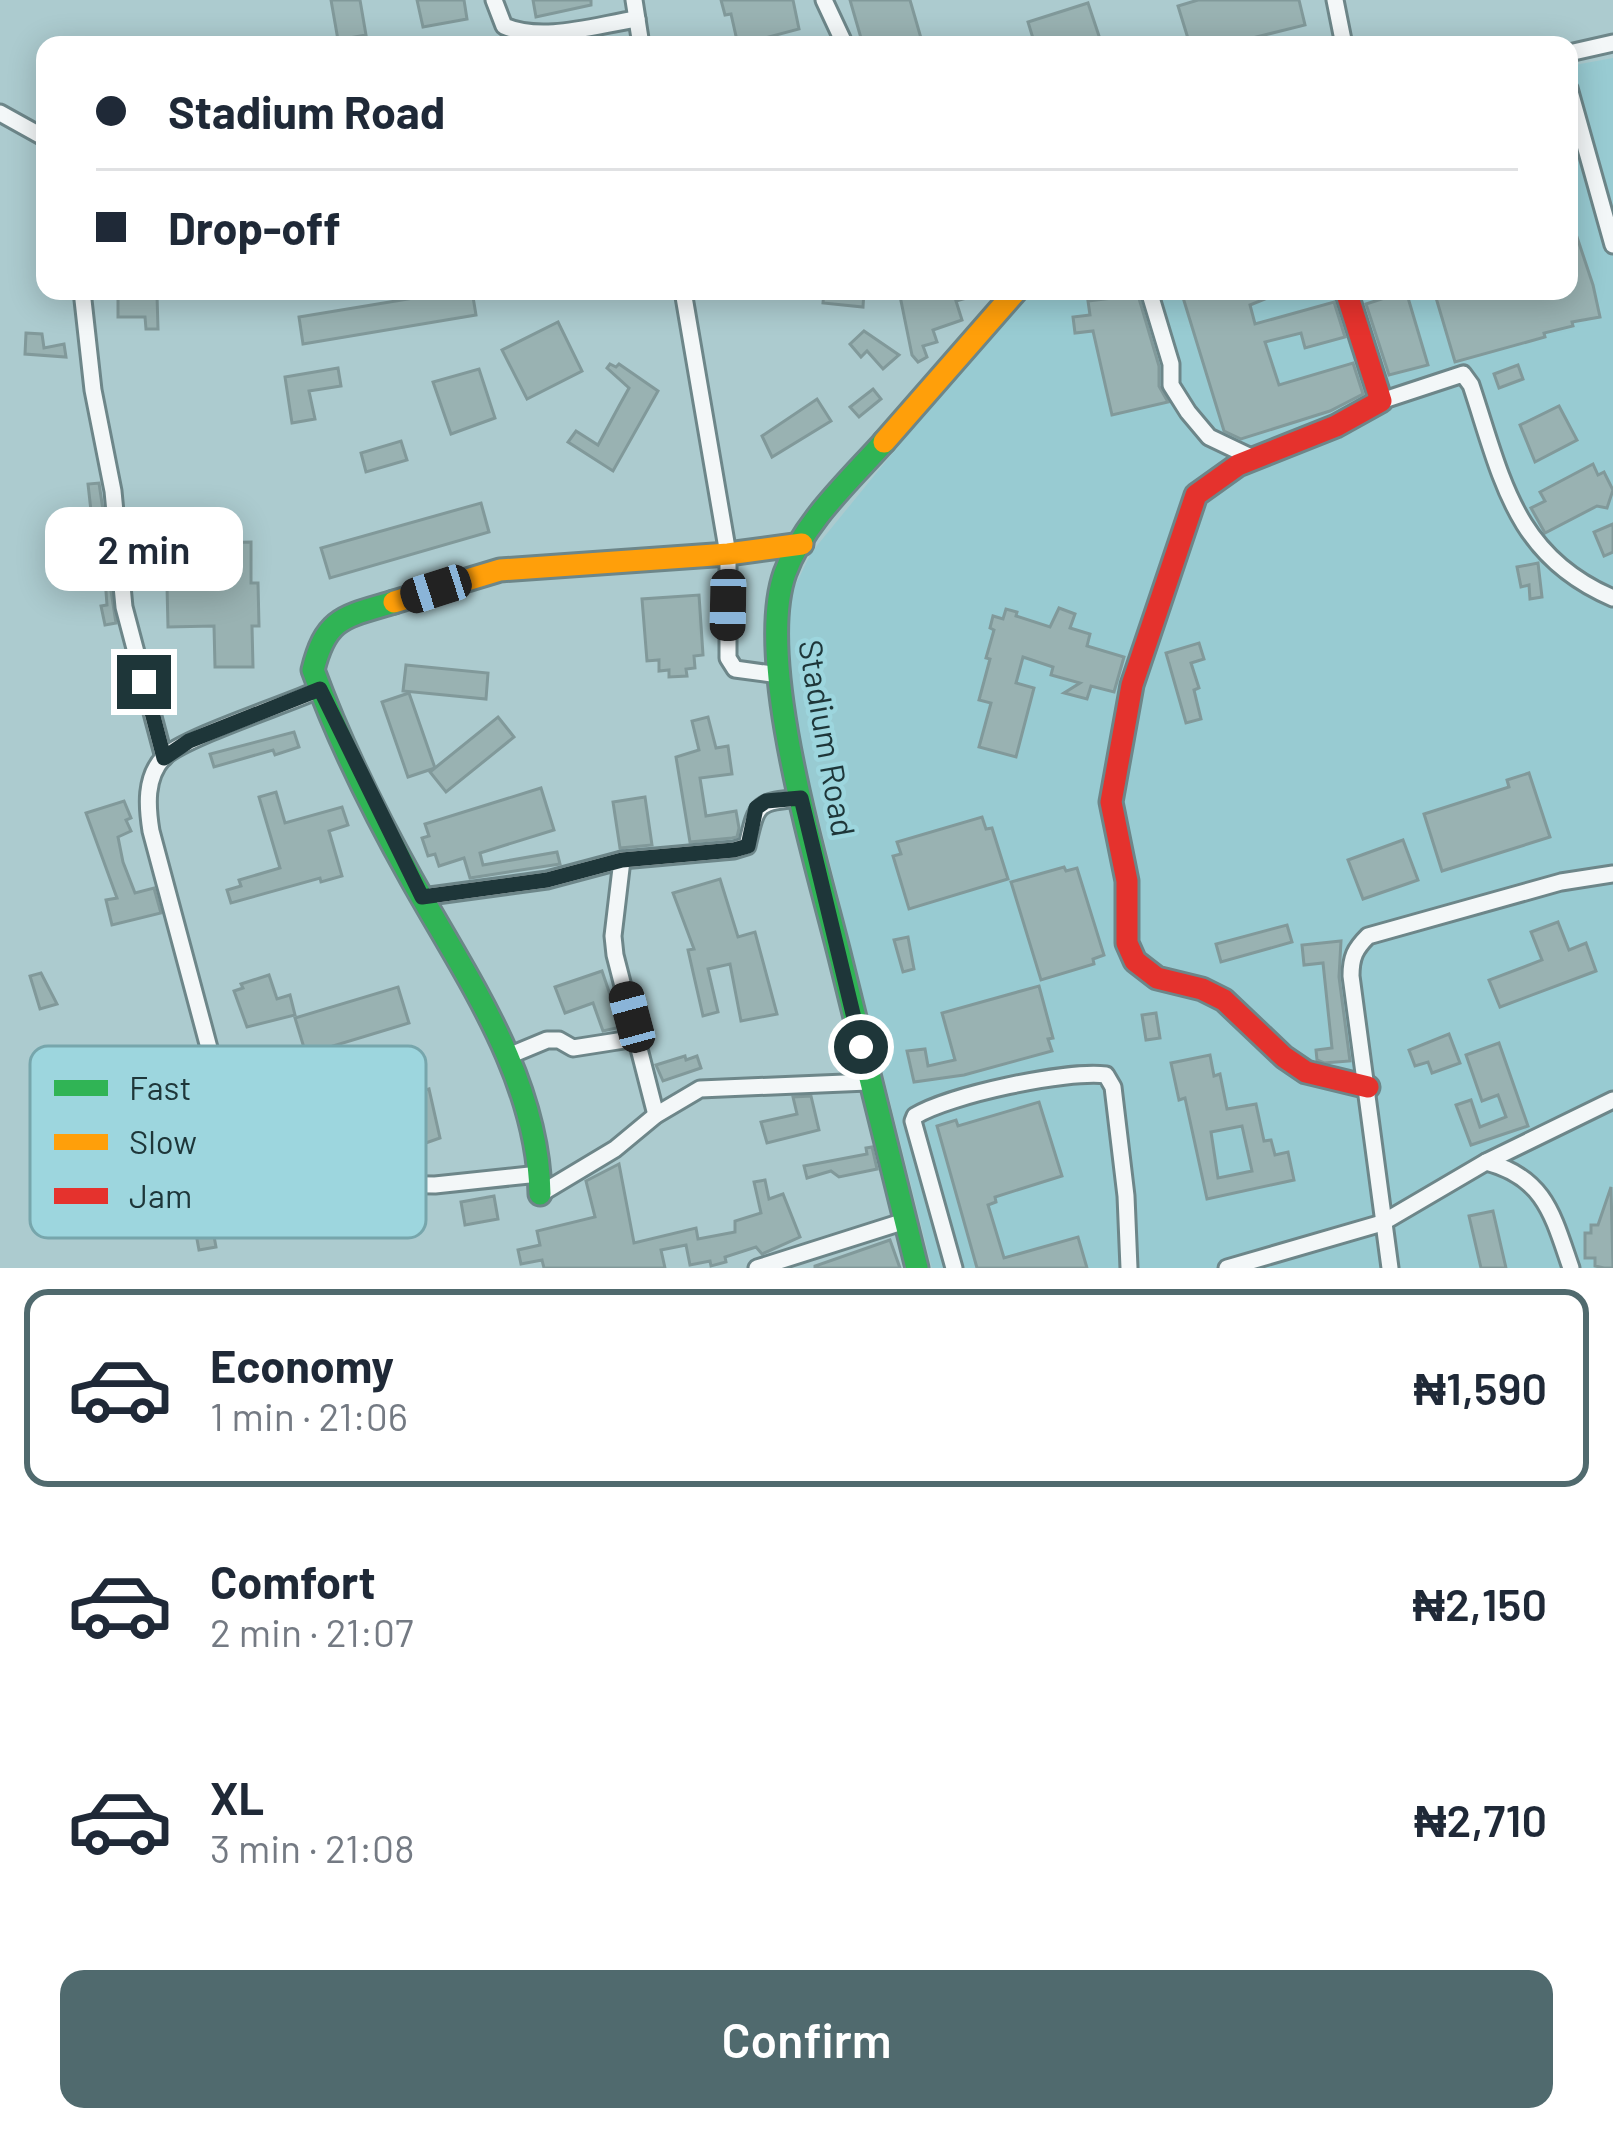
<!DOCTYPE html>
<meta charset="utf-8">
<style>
:root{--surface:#fff;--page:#f2f2f3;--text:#1f2937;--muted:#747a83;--line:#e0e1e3;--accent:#506a6e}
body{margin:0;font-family:Barlow,sans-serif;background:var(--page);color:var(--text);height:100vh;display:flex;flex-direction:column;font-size:45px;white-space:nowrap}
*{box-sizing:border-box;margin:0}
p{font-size:39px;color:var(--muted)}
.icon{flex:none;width:66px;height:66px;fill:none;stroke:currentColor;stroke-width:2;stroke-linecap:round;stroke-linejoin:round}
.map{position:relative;height:1268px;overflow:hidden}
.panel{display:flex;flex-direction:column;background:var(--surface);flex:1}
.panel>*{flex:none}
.top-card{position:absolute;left:36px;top:36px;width:1542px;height:264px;border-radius:24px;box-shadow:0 6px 30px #0003;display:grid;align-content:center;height:264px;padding:0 60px;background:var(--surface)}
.end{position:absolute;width:54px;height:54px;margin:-27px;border:15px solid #1e3639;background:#fff;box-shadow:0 0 0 6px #fff}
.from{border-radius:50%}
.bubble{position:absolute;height:84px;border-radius:24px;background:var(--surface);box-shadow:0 6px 30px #0003;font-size:39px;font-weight:600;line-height:84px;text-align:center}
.car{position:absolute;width:36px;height:72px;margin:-36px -18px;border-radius:15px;box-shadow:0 0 9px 3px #0007;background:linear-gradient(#222 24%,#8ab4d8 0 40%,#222 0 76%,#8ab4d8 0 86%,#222 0)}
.top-card b{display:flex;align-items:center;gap:42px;height:114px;font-size:45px}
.top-card b+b{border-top:3px solid var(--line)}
.top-card i{width:30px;height:30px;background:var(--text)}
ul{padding:21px 0 0;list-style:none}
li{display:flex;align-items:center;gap:36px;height:198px;margin:0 24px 18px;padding:0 36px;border:6px solid transparent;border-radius:24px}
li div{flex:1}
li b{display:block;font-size:45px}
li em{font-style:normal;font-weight:600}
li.current{border-color:var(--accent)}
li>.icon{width:108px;height:108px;stroke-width:1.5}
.button{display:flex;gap:24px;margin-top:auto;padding:24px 60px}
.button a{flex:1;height:138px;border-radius:24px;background:var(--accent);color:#fff;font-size:48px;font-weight:600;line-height:138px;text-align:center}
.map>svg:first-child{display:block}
.built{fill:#98cbd2}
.building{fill:#99b2b2;stroke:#81999a;stroke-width:3;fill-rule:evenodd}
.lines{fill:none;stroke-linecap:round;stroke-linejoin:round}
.street-casing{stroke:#6d8689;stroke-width:21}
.fast-casing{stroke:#6d8689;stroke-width:27}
.slow-casing{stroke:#6d8689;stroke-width:27}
.jam-casing{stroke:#6d8689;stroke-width:27}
.street{stroke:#f3f7f8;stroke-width:15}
.fast{stroke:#30b455;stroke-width:21}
.slow{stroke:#ff9f0a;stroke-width:21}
.jam{stroke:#e5322d;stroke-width:21}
.route{stroke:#1e3639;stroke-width:15}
.labels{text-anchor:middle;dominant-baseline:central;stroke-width:9;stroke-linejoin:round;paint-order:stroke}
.street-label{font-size:33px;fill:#1e3639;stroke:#9dd6de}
.key{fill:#9dd6de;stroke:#77a6ac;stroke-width:3}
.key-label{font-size:33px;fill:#1e3639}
</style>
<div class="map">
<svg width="1613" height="1268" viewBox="0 0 1613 1268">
<rect width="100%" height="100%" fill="#accbcf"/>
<path class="built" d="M1613,58V1268H932L782,672L788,613L795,586L811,553L1025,291H1569V66Z"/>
<g class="building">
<path d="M331,0H360L366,35L338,40Z"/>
<path d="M417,0H464L467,19L423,27Z"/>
<path d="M533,0H591V5L536,17Z"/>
<path d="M721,0H793L799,29L738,45L731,14L725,15Z"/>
<path d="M850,0H910L923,45H863Z"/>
<path d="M1198,0H1299L1305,25L1252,38L1254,45H1190L1178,6Z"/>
<path d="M1088,3L1102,45H1035L1028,22Z"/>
<path d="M1569,222H1572L1593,285L1600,317L1572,322L1573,326L1544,333L1545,337L1455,362L1434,291H1496L1497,297L1518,291H1530L1532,296L1569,291Z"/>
<path d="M118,291L157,295L158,329H146L145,317H118Z"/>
<path d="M456,291H472L476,315L303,344L299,317Z"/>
<path d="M824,291H864L863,307L823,303Z"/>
<path d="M899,291H980V294L956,301L962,320L933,330L937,342L923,346L927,357L918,362L912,355Z"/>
<path d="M1181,291H1285L1250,305L1255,324L1334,302L1345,337L1305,348L1301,333L1265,342L1279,385L1353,363L1363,394L1330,411L1241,439L1224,431Z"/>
<path d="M1406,291L1428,365L1389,375L1366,304Z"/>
<path d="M1138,295L1159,366V386L1168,402L1112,415L1093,331L1075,333L1073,317L1090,315L1088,301Z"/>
<path d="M558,322L582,371L527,399L502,350Z"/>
<path d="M864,331L899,355L883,369L867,351L861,357L850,344Z"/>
<path d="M26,333L42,334L44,348L64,344L66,357L25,354Z"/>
<path d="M610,364L616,367L619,364L658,391L613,471L568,442L576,431L598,445L619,406L629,388L607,368Z"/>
<path d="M1518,365L1523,379L1499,388L1494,374Z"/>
<path d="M338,368L341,386L309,391L315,419L292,423L285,377Z"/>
<path d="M479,369L495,418L451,434L433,382Z"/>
<path d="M873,389L881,399L859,417L850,407Z"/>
<path d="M817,399L831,421L772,457L762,436Z"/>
<path d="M1559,406L1577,440L1535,462L1520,425Z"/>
<path d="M401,441L407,460L366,472L361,453Z"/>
<path d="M1593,464L1598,475L1604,472L1613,490L1607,508L1597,506L1545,533L1531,508L1545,501L1540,492Z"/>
<path d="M99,483L103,510L91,511L88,484Z"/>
<path d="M481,503L489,532L330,578L321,548Z"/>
<path d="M1613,524V552L1604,556L1594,532Z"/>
<path d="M251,542V583H258L259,626H252L253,667H215L214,626L168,627L167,586L213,585L212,543Z"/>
<path d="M106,545L109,572H87L83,552Z"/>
<path d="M1538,563L1542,597L1530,599L1529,585L1521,587L1517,567Z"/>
<path d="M105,578H109L116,623L105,625L101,606L107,605Z"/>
<path d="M699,595L703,655L694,656L695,668L686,669L687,676L669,677V670L659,671V660L647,661L642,599Z"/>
<path d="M1059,608L1075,614L1070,628L1090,634L1087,646L1124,657L1114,692L1091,686L1087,699L1064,693L1080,683L1051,675L1053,667L1023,657L1016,683L1034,688L1016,757L979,747L991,703L979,700L990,659L986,658L994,630L990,628L993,616L1003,619L1006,609L1017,612L1016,616L1050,627Z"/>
<path d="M1199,643L1204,659L1191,663L1199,688L1194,690L1201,719L1186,723L1166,653Z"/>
<path d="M406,665L488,673L486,699L403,691Z"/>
<path d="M409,693L435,768L408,777L382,702Z"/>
<path d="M498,717L514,737L446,792L430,772Z"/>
<path d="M708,717L716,748L728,746L732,774L700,778L706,816L736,811L739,828L737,837L732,838L690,842L676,757L699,750L692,721Z"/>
<path d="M294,732L299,747L275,755L273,750L214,767L210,754Z"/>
<path d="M1529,773L1550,837L1442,871L1424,814L1509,787L1507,780Z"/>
<path d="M541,788L554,830L480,853L483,865L557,852L560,864L470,878L464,858L439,866L435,854L428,856L422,838L429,836L425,824Z"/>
<path d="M276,792L285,823L342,807L348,825L329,831L342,876L321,882L320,878L231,903L227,890L241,886L239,880L280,868L259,797Z"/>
<path d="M645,797L652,845L620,848L613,802Z"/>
<path d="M124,801L131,818L126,820L131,831L118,837L123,862L135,893L154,888L161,913L112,925L106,900L117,898L86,813Z"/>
<path d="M982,817L986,829L992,828L1008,879L909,909L893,856L901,854L897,842Z"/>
<path d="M1403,840L1418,880L1363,899L1348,860Z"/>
<path d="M1064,867L1066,871L1077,868L1104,955L1093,959L1094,964L1041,980L1011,882Z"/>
<path d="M720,879L738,937L755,932L777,1014L741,1021L730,964L708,969L718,1012L703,1016L688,950L694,949L673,893Z"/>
<path d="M1558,922L1569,950L1586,943L1596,971L1500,1007L1489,980L1542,960L1531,932Z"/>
<path d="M1287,925L1292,942L1221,962L1216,944Z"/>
<path d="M908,937L914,969L903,972L894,940Z"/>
<path d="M1341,941L1339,977L1350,1061L1324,1063L1317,1060L1316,1050L1332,1048L1323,963L1304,965L1302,945Z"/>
<path d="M602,971L621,1027L603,1031L593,1003L565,1013L555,987Z"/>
<path d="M41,973L57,1004L40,1009L30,976Z"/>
<path d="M269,975L277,999L290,995L295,1015L247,1027L234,991L243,988L241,984Z"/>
<path d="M1039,986L1053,1038L1048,1039L1052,1051L964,1075L914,1082L907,1051L925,1049L928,1066L955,1060L942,1013Z"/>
<path d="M398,987L409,1023L323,1049L343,1115L429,1089L440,1138L420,1145L416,1134L337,1157L295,1018Z"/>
<path d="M1156,1013L1160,1038L1146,1040L1142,1015Z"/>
<path d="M1449,1034L1460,1063L1432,1073L1428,1062L1415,1066L1409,1050Z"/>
<path d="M1499,1043L1528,1126L1471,1145L1456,1105L1471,1100L1480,1127L1506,1117L1498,1095L1482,1101L1466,1055Z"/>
<path d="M1210,1055L1214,1076L1220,1074L1227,1109L1256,1104L1264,1141L1271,1140L1275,1155L1288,1152L1294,1180L1207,1199L1185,1098L1179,1100L1171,1063ZM1242,1126L1252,1171L1218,1178L1211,1132Z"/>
<path d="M685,1056L686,1060L697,1056L701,1068L663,1081L656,1065Z"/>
<path d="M811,1096L819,1130L767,1143L761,1122L797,1114L793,1097Z"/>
<path d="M1039,1102L1062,1176L995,1197L996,1202L988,1205L1004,1258L1078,1237L1087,1268H977L937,1126L956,1120L958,1126Z"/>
<path d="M872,1147L877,1169L839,1177L831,1171L807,1178L804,1166L867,1154L866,1148Z"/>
<path d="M619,1164L634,1243L696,1228L698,1239L735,1232V1221L761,1213L754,1182L765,1180L769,1199L783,1194L800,1237L762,1254L756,1247L725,1257L726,1262L711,1266L710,1261L690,1265L686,1245L661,1250L665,1268H544L542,1260L521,1264L518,1250L540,1245L537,1231L595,1217L586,1181Z"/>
<path d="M1611,1187L1613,1268H1604L1595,1266V1258H1585V1233H1591V1225H1598Z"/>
<path d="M222,1193L226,1218L211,1220L216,1247L199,1250L194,1223L152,1230L148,1205Z"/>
<path d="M494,1196L498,1219L465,1225L461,1202Z"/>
<path d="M1493,1211L1506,1268H1481L1469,1216Z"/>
<path d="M890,1240L900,1268H815V1266Z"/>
</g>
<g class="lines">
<g class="street-casing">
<g id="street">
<path d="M494,0L504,26C543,43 596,25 637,19"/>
<path d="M634,0L641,45"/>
<path d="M824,0L845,45"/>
<path d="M1335,0L1344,45"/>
<path d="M1569,53L1613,43"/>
<path d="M1569,88L1613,245"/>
<path d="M0,113L45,138"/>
<path d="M82,291L93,390L113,491L124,607L164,758"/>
<path d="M683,291L728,554V658L735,669L779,675"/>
<path d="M1149,291L1171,364V385L1188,412L1209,437L1253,458"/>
<path d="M1381,401L1463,374L1471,385C1502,478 1514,556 1613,598"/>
<path d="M320,689C288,704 182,738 163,758C145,778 147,806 151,831L239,1160L240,1191L249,1199L262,1200L361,1184L435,1185L539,1174"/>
<path d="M622,860L613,936L615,955L656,1115"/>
<path d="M422,897L547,880L622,860L734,850L747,846C757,803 756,802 801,798"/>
<path d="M506,1057L547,1040H559L573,1048L637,1038"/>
<path d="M1486,1162C1545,1177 1553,1216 1571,1268"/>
<path d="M540,1194L615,1149L656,1115L700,1089L868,1082"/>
<path d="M757,1268L905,1221"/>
<path d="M954,1268L913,1121L915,1116C949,1095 1066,1070 1106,1075L1113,1087L1126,1196L1129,1268"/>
<path d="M1227,1268L1382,1223L1486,1162L1613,1100"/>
<path d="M1390,1268L1351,976C1351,957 1355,949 1368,936L1561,882L1613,874"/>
</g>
</g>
<g class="fast-casing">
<g id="fast">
<path d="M884,442C849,481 803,523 785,573C754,660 817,864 840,957C866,1061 891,1164 917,1268"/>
<path d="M394,602C344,617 326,617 313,670C339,741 375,814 412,880C467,978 538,1078 540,1194"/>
</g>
</g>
<g class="slow-casing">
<g id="slow">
<path d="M884,442L1016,291"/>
<path d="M394,602L500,570L728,554L802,544"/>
</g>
</g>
<g class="jam-casing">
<path id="jam" d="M1346,291L1381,401L1336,426L1238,465L1196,495L1132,685L1111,802L1127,881V943L1135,961L1157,978L1202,989L1224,1000L1284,1057L1306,1072L1368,1087"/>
</g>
<use href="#street" class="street"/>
<use href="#fast" class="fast"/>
<use href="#slow" class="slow"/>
<use href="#jam" class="jam"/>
</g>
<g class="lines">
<path class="route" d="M144,682L164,758L189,741L320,689L422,897L547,880L622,860L734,850L748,846L756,808L766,801L801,798L861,1047"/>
</g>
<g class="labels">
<g class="street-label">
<text transform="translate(828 738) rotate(80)">Stadium Road</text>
</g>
</g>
<rect x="30" y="1046" width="396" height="192" rx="18" class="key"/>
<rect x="54" y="1080" width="54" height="16" fill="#30b455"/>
<rect x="54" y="1134" width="54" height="16" fill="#ff9f0a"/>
<rect x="54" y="1188" width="54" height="16" fill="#e5322d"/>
<g class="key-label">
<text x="129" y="1100">Fast</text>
<text x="129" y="1154">Slow</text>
<text x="129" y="1208">Jam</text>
</g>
</svg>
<i class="end from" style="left:861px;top:1047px"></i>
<i class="end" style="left:144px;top:682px"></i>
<div class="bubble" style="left:45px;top:507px;width:198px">2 min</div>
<i class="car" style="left:436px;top:589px;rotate:252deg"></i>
<i class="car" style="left:728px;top:605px;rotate:181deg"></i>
<i class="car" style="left:632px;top:1017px;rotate:345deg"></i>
<div class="top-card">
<b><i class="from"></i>Stadium Road</b>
<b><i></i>Drop-off</b>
</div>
</div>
<section class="panel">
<ul>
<li class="current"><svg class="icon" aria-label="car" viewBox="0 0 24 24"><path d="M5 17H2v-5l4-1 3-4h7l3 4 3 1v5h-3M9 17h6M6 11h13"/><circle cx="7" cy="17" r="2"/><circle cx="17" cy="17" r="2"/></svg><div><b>Economy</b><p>1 min · 21:06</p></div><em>₦1,590</em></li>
<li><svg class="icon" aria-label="car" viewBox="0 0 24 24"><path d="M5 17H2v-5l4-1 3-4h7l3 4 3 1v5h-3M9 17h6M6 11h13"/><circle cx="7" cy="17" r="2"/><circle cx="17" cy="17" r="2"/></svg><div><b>Comfort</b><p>2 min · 21:07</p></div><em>₦2,150</em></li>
<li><svg class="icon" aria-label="car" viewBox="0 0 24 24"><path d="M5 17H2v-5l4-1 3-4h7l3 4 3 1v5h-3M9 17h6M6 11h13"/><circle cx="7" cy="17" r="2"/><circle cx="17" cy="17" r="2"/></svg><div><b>XL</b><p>3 min · 21:08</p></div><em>₦2,710</em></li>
</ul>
<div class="button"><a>Confirm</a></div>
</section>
